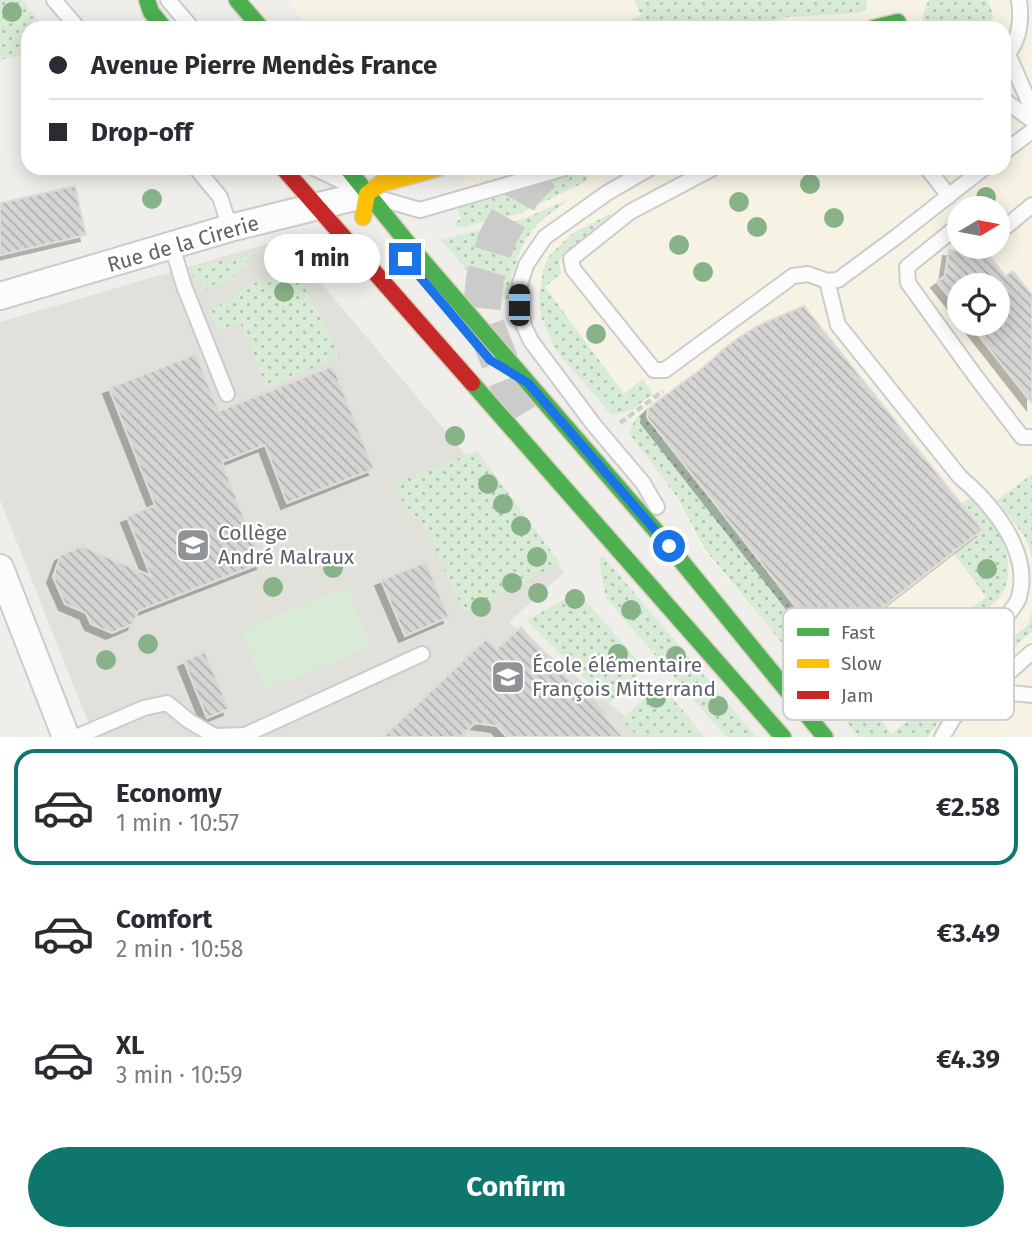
<!DOCTYPE html>
<meta charset="utf-8">
<style>
:root{--surface:#fff;--page:#f7f7f7;--text:#2b2b33;--muted:#7c7c81;--line:#e1e1e2;--accent:#0f766e}
body{margin:0;font-family:"Fira Sans",sans-serif;background:var(--page);color:var(--text);height:100vh;display:flex;flex-direction:column;font-size:26px;white-space:nowrap}
*{box-sizing:border-box;margin:0}
p{font-size:23px;color:var(--muted)}
.icon{flex:none;width:38px;height:38px;fill:none;stroke:currentColor;stroke-width:2;stroke-linecap:round;stroke-linejoin:round}
.map{position:relative;height:737px;overflow:hidden}
.drawer{display:flex;flex-direction:column;background:var(--surface);flex:1}
.drawer>*{flex:none}
.banner{position:absolute;left:21px;top:21px;width:990px;height:154px;border-radius:21px;box-shadow:0 4px 18px #0003;display:grid;align-content:center;height:154px;padding:0 28px;background:var(--surface)}
.needle{width:46px;rotate:80deg}
.controls{position:absolute;left:947px;top:196px;display:grid;gap:14px}
.controls a{display:grid;place-items:center;width:63px;height:63px;border-radius:50%;background:var(--surface);box-shadow:0 4px 18px #0003;font-size:35px}
.end{position:absolute;width:32px;height:32px;margin:-16px;border:9px solid #1a73e8;background:#fff;box-shadow:0 0 0 4px #fff}
.from{border-radius:50%}
.bubble{position:absolute;height:49px;border-radius:24px;background:var(--surface);box-shadow:0 4px 18px #0003;font-size:23px;font-weight:700;line-height:49px;text-align:center}
.car{position:absolute;width:21px;height:42px;margin:-21px -10px;border-radius:9px;box-shadow:0 0 5px 2px #0007;background:linear-gradient(#222 24%,#8ab4d8 0 40%,#222 0 76%,#8ab4d8 0 86%,#222 0)}
.banner b{display:flex;align-items:center;gap:24px;height:66px;font-size:26px}
.banner b+b{border-top:2px solid var(--line)}
.banner i{width:18px;height:18px;background:var(--text)}
ul{padding:12px 0 0;list-style:none}
li{display:flex;align-items:center;gap:21px;height:116px;margin:0 14px 10px;padding:0 14px;border:4px solid transparent;border-radius:21px}
li div{flex:1}
li b{display:block;font-size:26px}
li em{font-style:normal;font-weight:700}
li.on{border-color:var(--accent)}
li>.icon{width:63px;height:63px;stroke-width:1.5}
.cta{display:flex;gap:14px;margin-top:auto;padding:14px 28px}
.cta a{flex:1;height:80px;border-radius:42px;background:var(--accent);color:#fff;font-size:28px;font-weight:700;line-height:80px;text-align:center}
.map>svg:first-child{display:block}
.commercial{fill:#f7f3e4;fill-rule:evenodd}
.education{fill:#e2e0da}
.grass{fill:url(#grass-dots)}
.pitch{fill:#d8ebd6}
.building{fill:url(#building-back-hatch);stroke:#deddd9;stroke-width:2;filter:url(#shadow)}
.lines{fill:none;stroke-linecap:round;stroke-linejoin:round}
.primary-tunnel{stroke:#cbcbca;stroke-width:38;stroke-dasharray:38 19;stroke-linecap:butt}
.lane-casing{stroke:#cbcccc;stroke-width:18}
.street-casing{stroke:#cbcccc;stroke-width:30}
.fast-casing{stroke:#d7ceb8;stroke-width:19}
.slow-casing{stroke:#d7ceb8;stroke-width:19}
.jam-casing{stroke:#d7ceb8;stroke-width:19}
.path{stroke:#cacfcc;stroke-width:4.5;stroke-dasharray:7 3.5;stroke-linecap:butt}
.lane{stroke:#fdfcfc;stroke-width:14}
.street{stroke:#fdfcfc;stroke-width:26}
.fast{stroke:#4caf50;stroke-width:16}
.slow{stroke:#ffc107;stroke-width:16}
.jam{stroke:#c62828;stroke-width:16}
.tree{fill:#88b388}
.route{stroke:#1a73e8;stroke-width:9}
.labels{text-anchor:middle;dominant-baseline:central;stroke-width:5;stroke-linejoin:round;paint-order:stroke}
.street-label{font-size:21px;fill:#5f6368;stroke:#fff}
.poi-label{font-size:21px;fill:#5f6368;stroke:#fff;text-anchor:start}
.key{fill:#fff;stroke:#cfd0d2;stroke-width:2}
.key-label{font-size:19px;fill:#5f6368}
</style>
<div class="map">
<svg width="1032" height="737" viewBox="0 0 1032 737">
<defs>
<pattern id="grass-dots" width="8" height="8" patternUnits="userSpaceOnUse" patternTransform="scale(1.75)"><rect width="8" height="8" fill="#d8ebd6"/><path d="M2 2h.1M6 6h.1" fill="none" stroke="#b2c2b1" stroke-width="1.8" stroke-linecap="round"/></pattern>
<pattern id="building-back-hatch" width="6" height="6" patternUnits="userSpaceOnUse" patternTransform="scale(1.75)"><rect width="6" height="6" fill="#d6d5d3"/><path d="M-1 5l2 2M0 0l6 6M5-1l2 2" fill="none" stroke="#b1b0af"/></pattern>
<filter id="shadow"><feDropShadow dx="-6" dy="6" stdDeviation="0" flood-color="#0004"/></filter>
</defs>
<rect width="100%" height="100%" fill="#efeeea"/>
<path class="commercial" d="M287,0H1032V737H863L703,551L648,445L480,207L458,168H1004V28H309ZM959,208H998V247H959ZM959,285H998V324H959Z"/>
<path class="education" d="M284,239L564,572L509,622L651,737H94L0,500V322Z"/>
<g class="grass">
<path d="M0,0H22L45,28H28V53L0,60Z"/>
<path d="M634,0H867V8L859,13L787,17L744,28H732L730,24L714,28H616L641,15Z"/>
<path d="M929,0H987C993,9 993,18 992,28H923C922,18 923,9 929,0Z"/>
<path d="M586,171L587,181L519,214L458,228L455,222L461,219L457,207Z"/>
<path d="M569,199C558,208 544,217 535,227C517,248 513,273 507,299L489,296L441,240L523,219Z"/>
<path d="M610,214L611,218L563,254L559,262L561,273L545,287L624,394L643,379L653,394L630,411L612,415L557,352L542,320L539,298L544,266L550,255L573,233Z"/>
<path d="M255,255L230,280L204,291L200,280L195,281L190,268L231,258Z"/>
<path d="M286,274L301,280L340,356L267,388L240,322L217,331L209,310L230,300L249,285L267,278Z"/>
<path d="M649,407L647,412L648,420L829,649L866,621L904,670L866,699L891,734L1028,625L1032,612V631C997,664 954,697 928,737H859L704,548L677,497L629,433L635,419Z"/>
<path d="M477,451L560,563L465,613L423,524L409,514L394,484Z"/>
<path d="M1032,474V558L1027,540L997,500Z"/>
<path d="M976,494C1004,536 1032,587 977,615L970,609L986,597L953,552L961,504Z"/>
<path d="M603,556L756,737H726L606,598L599,560Z"/>
<path d="M578,592L641,665V672L609,703L527,620Z"/>
<path d="M660,684L705,737H649L648,735H637L621,720Z"/>
</g>
<path class="pitch" d="M347,587L371,647L266,690L241,630Z"/>
<g class="building">
<path d="M75,186L86,235L0,255V203Z"/>
<path d="M983,247L1005,276L1013,271L1032,295V403L970,324H998V285H959V309L937,282L945,276L949,250L975,253Z"/>
<path d="M804,306L982,530L829,649L647,417L648,409L651,406L700,370L726,347L738,338L761,324Z"/>
<path d="M196,354L219,411L333,366L374,469L287,503L265,445L222,462L262,563L138,611L133,624L112,633L91,624L86,613L65,604L53,577L61,555L82,546L151,576L127,517L155,505L109,388Z"/>
<path d="M426,562L449,617L405,636L381,580Z"/>
<path d="M521,627L586,697L588,693L607,714L605,717L623,737H507L497,726L475,723L460,737H383L486,639L497,649Z"/>
<path d="M205,652L229,709L207,718L184,661Z"/>
</g>
<g class="lines">
<path class="primary-tunnel" d="M526,412L509,384L481,315L485,279L496,241L522,193L547,168"/>
<g class="lane-casing">
<g id="lane">
<path d="M54,0L78,28"/>
<path d="M168,0L192,28"/>
<path d="M1008,54L1032,109"/>
<path d="M1004,58C1020,42 1022,21 1019,0"/>
<path d="M1004,100L1032,120"/>
<path d="M1004,152L1032,131"/>
<path d="M196,168L220,197L230,228"/>
<path d="M314,168L347,184"/>
<path d="M650,168L607,193L545,237L526,265L520,284L519,305L524,326L531,341L594,425L643,483L657,507"/>
<path d="M713,168L630,212L571,259L573,269L654,370H665L793,276L808,274L827,281L838,280L896,237L984,168"/>
<path d="M927,168L949,196"/>
<path d="M385,200L420,210L565,168"/>
<path d="M998,224L1007,226L1032,205"/>
<path d="M959,225L907,267L908,283L976,377L1022,437H1032"/>
<path d="M172,246L184,286L227,394"/>
<path d="M827,281L838,325L960,477C992,504 1032,552 1019,597C1017,604 1011,610 1007,616L902,704"/>
<path d="M988,691L1032,695"/>
<path d="M76,737L144,708L167,703L189,721L215,736L245,735L422,654"/>
<path d="M942,737L954,717L988,691L1032,652"/>
</g>
</g>
<g class="street-casing">
<g id="street">
<path d="M0,296L230,228L367,194"/>
<path d="M0,568L66,737"/>
</g>
</g>
<g class="fast-casing">
<g id="fast">
<path d="M147,0L151,12L164,28"/>
<path d="M237,0L261,28"/>
<path d="M874,28L898,22"/>
<path d="M347,168L415,252L669,546L825,737"/>
<path d="M472,383L783,737"/>
</g>
</g>
<g class="slow-casing">
<path id="slow" d="M363,217L367,194L380,184L438,168"/>
</g>
<g class="jam-casing">
<path id="jam" d="M283,168L472,383"/>
</g>
<path class="path" d="M620,423L663,391"/>
<use href="#lane" class="lane"/>
<use href="#street" class="street"/>
<use href="#fast" class="fast"/>
<use href="#slow" class="slow"/>
<use href="#jam" class="jam"/>
</g>
<g class="tree">
<circle cx="12" cy="12" r="10"/>
<circle cx="810" cy="184" r="10"/>
<circle cx="986" cy="197" r="10"/>
<circle cx="152" cy="199" r="10"/>
<circle cx="739" cy="202" r="10"/>
<circle cx="834" cy="218" r="10"/>
<circle cx="757" cy="227" r="10"/>
<circle cx="679" cy="245" r="10"/>
<circle cx="703" cy="272" r="10"/>
<circle cx="284" cy="292" r="10"/>
<circle cx="596" cy="334" r="10"/>
<circle cx="455" cy="436" r="10"/>
<circle cx="488" cy="484" r="10"/>
<circle cx="503" cy="504" r="10"/>
<circle cx="521" cy="526" r="10"/>
<circle cx="537" cy="557" r="10"/>
<circle cx="333" cy="568" r="10"/>
<circle cx="987" cy="569" r="10"/>
<circle cx="512" cy="583" r="10"/>
<circle cx="273" cy="587" r="10"/>
<circle cx="538" cy="593" r="10"/>
<circle cx="575" cy="599" r="10"/>
<circle cx="481" cy="607" r="10"/>
<circle cx="631" cy="610" r="10"/>
<circle cx="148" cy="644" r="10"/>
<circle cx="618" cy="654" r="10"/>
<circle cx="676" cy="656" r="10"/>
<circle cx="106" cy="660" r="10"/>
<circle cx="656" cy="698" r="10"/>
<circle cx="718" cy="706" r="10"/>
</g>
<g class="lines">
<path class="route" d="M405,259L490,360L528,383L669,546"/>
</g>
<defs>
<g id="school-square" transform="scale(1.75)"><rect x="-9" y="-9" width="18" height="18" rx="4" fill="#919496" stroke="#fff"/><path d="M0-5L7-2L0 1L-7-2ZM-4 1L0 2.5L4 1V4Q0 6-4 4Z" fill="#fff"/></g>
</defs>
<g fill-rule="evenodd">
<use href="#school-square" x="193" y="545"/>
<use href="#school-square" x="508" y="677"/>
</g>
<g class="labels">
<g class="street-label">
<text transform="translate(183 244) rotate(-16)">Rue de la Cirerie</text>
</g>
<g class="poi-label">
<text x="218" y="533">Collège<tspan x="218" dy="24">André Malraux</tspan></text>
<text x="532" y="665">École élémentaire<tspan x="532" dy="24">François Mitterrand</tspan></text>
</g>
</g>
<rect x="783" y="608" width="231" height="112" rx="10" class="key"/>
<rect x="797" y="628" width="32" height="8" fill="#4caf50"/>
<rect x="797" y="659" width="32" height="9" fill="#ffc107"/>
<rect x="797" y="691" width="32" height="8" fill="#c62828"/>
<g class="key-label">
<text x="841" y="639">Fast</text>
<text x="841" y="670">Slow</text>
<text x="841" y="702">Jam</text>
</g>
</svg>
<div class="controls">
<a><svg class="needle" viewBox="-14 -14 28 28"><path d="M0-13l5 13h-10z" fill="#e53935"/><path d="M0 13l5-13h-10z" fill="#7c7c81"/></svg></a>
<a><svg class="icon" aria-label="locate" viewBox="0 0 24 24"><circle cx="12" cy="12" r="6"/><path d="M12 2v4M12 18v4M2 12h4M18 12h4"/></svg></a>
</div>
<i class="end from" style="left:669px;top:546px"></i>
<i class="end" style="left:405px;top:259px"></i>
<div class="bubble" style="left:264px;top:234px;width:116px">1 min</div>
<i class="car" style="left:519px;top:305px;rotate:0deg"></i>
<div class="banner">
<b><i class="from"></i>Avenue Pierre Mendès France</b>
<b><i></i>Drop-off</b>
</div>
</div>
<section class="drawer">
<ul>
<li class="on"><svg class="icon" aria-label="car" viewBox="0 0 24 24"><path d="M5 17H2v-5l4-1 3-4h7l3 4 3 1v5h-3M9 17h6M6 11h13"/><circle cx="7" cy="17" r="2"/><circle cx="17" cy="17" r="2"/></svg><div><b>Economy</b><p>1 min · 10:57</p></div><em>€2.58</em></li>
<li><svg class="icon" aria-label="car" viewBox="0 0 24 24"><path d="M5 17H2v-5l4-1 3-4h7l3 4 3 1v5h-3M9 17h6M6 11h13"/><circle cx="7" cy="17" r="2"/><circle cx="17" cy="17" r="2"/></svg><div><b>Comfort</b><p>2 min · 10:58</p></div><em>€3.49</em></li>
<li><svg class="icon" aria-label="car" viewBox="0 0 24 24"><path d="M5 17H2v-5l4-1 3-4h7l3 4 3 1v5h-3M9 17h6M6 11h13"/><circle cx="7" cy="17" r="2"/><circle cx="17" cy="17" r="2"/></svg><div><b>XL</b><p>3 min · 10:59</p></div><em>€4.39</em></li>
</ul>
<div class="cta"><a>Confirm</a></div>
</section>
